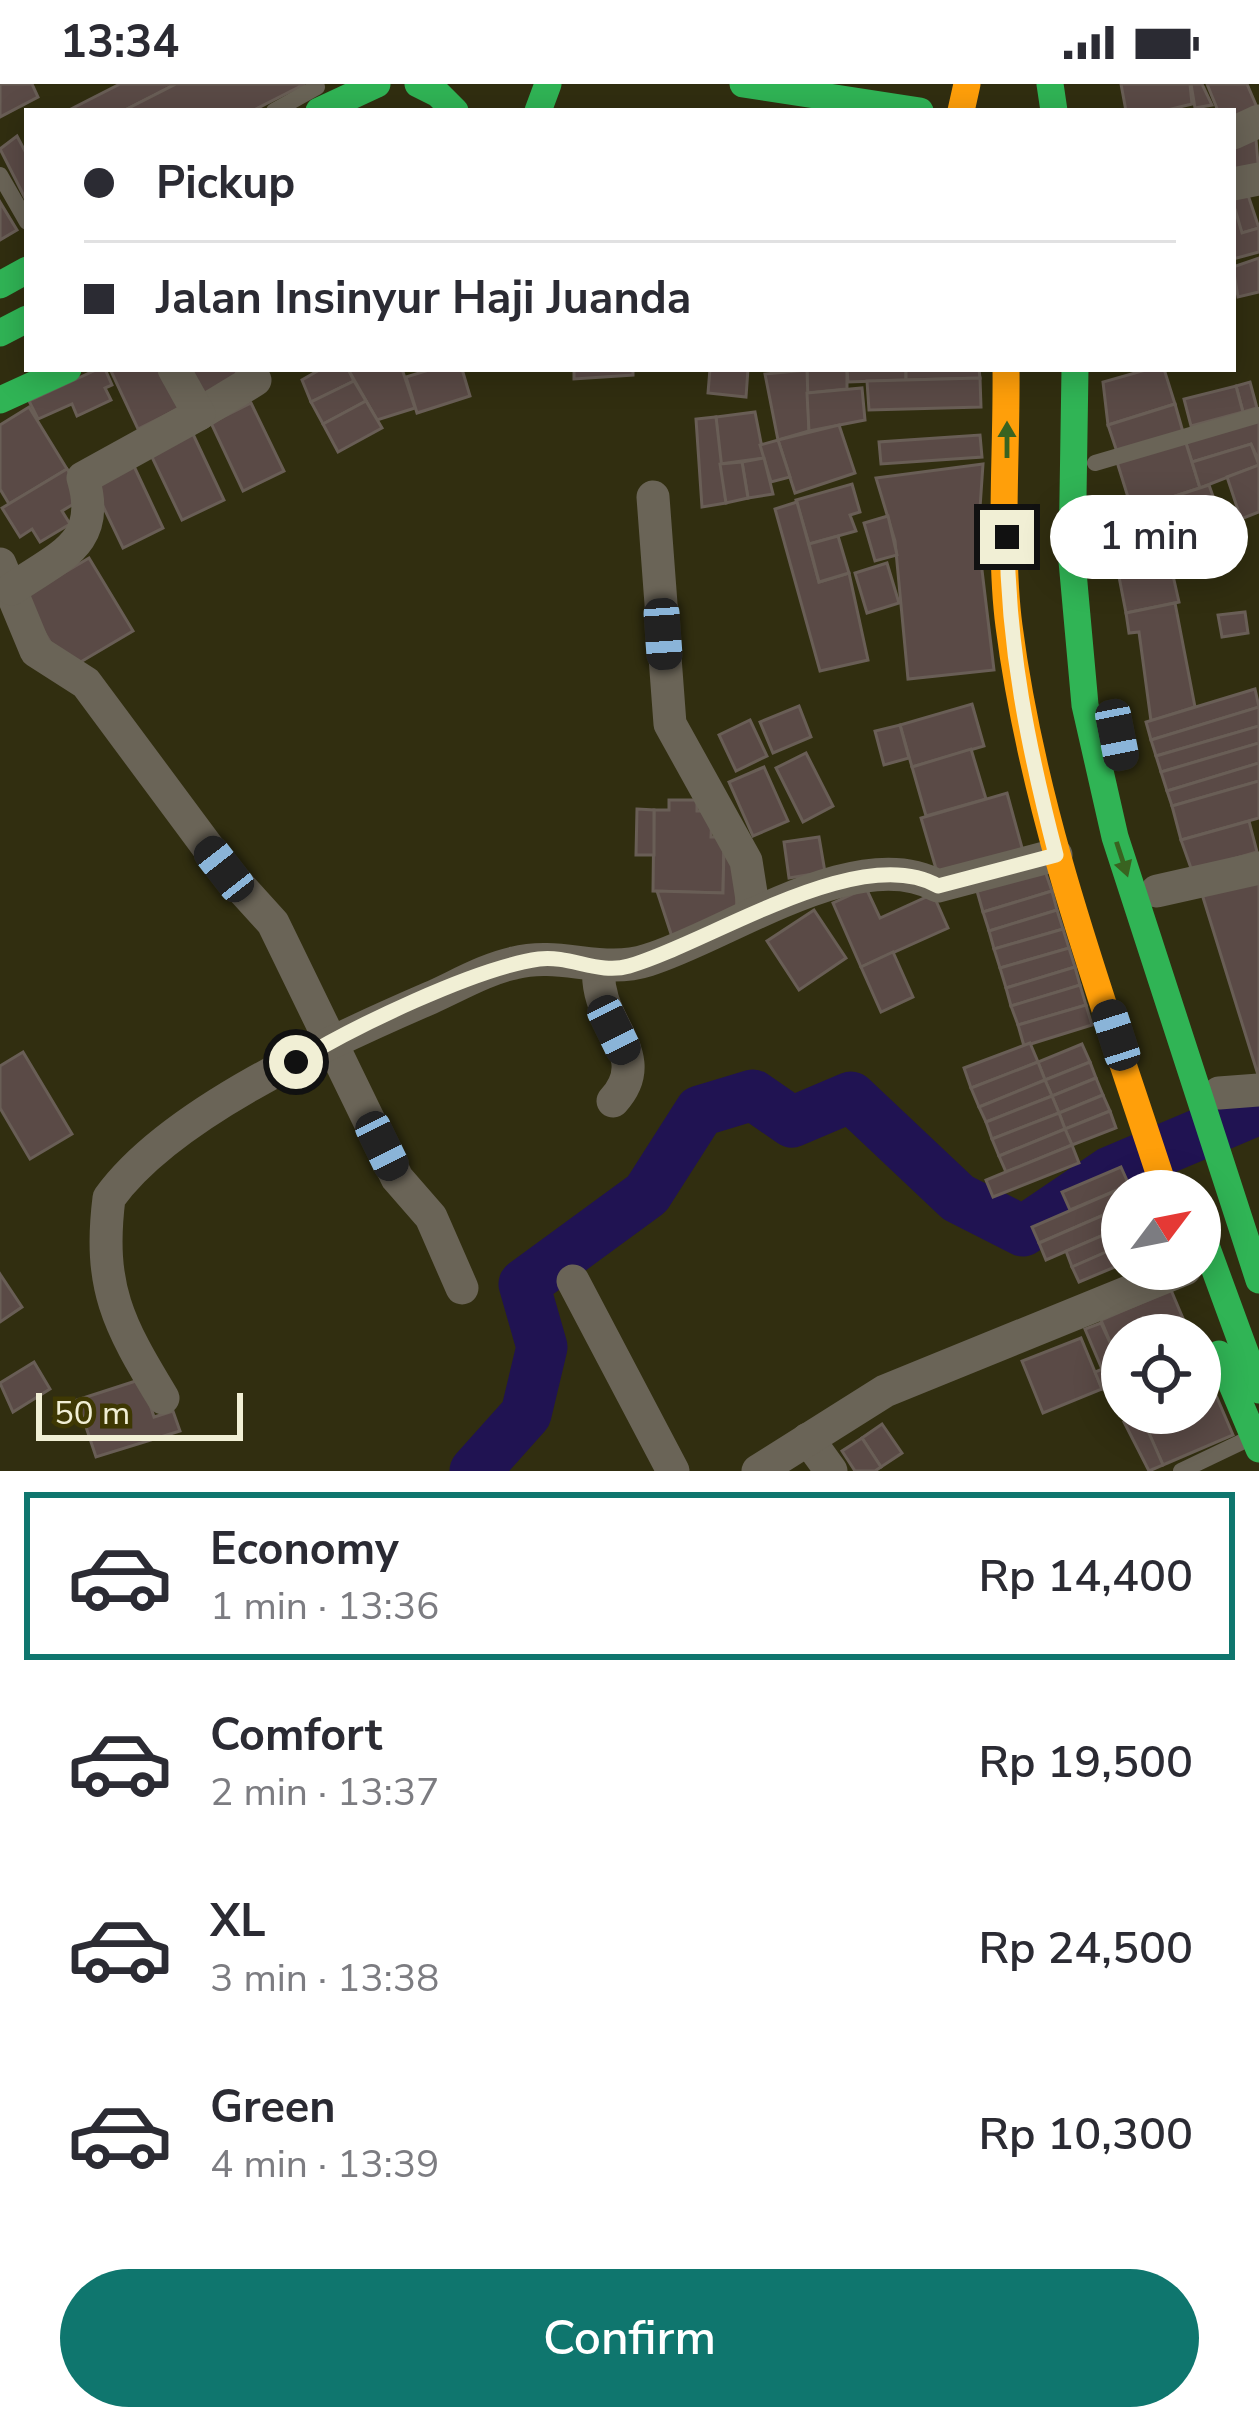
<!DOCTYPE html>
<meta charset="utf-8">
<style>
:root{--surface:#fff;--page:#f2f2f3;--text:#2b2b33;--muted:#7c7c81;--line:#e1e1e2;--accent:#0f766e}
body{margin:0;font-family:"Nunito Sans",sans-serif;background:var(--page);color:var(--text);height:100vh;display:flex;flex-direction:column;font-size:45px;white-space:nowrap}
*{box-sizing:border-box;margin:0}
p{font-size:39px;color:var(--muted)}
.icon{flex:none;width:66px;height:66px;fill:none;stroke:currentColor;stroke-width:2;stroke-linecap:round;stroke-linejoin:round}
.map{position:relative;height:1387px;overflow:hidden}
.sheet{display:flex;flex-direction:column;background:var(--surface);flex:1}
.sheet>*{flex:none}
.banner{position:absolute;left:24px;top:24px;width:1212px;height:264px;border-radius:0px;box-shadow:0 6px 30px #0003;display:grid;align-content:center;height:264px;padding:0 60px;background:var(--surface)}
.needle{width:78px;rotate:58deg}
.tools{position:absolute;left:1101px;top:1086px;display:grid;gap:24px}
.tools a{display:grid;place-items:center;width:120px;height:120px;border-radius:50%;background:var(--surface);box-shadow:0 6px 30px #0003;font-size:60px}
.scale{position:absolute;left:36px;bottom:30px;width:207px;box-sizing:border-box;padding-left:12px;border:6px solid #f1efd5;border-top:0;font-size:33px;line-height:42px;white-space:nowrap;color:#f1efd5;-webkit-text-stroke:9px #3e3803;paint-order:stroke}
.end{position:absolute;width:54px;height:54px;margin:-27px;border:15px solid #f1efd5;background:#111;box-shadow:0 0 0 6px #111}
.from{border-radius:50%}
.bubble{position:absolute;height:84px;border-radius:42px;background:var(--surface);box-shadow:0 6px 30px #0003;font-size:39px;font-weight:600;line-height:84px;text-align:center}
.car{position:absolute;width:36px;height:72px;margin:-36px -18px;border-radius:15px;box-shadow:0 0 9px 3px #0007;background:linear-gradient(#222 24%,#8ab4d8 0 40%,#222 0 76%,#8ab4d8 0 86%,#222 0)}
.banner b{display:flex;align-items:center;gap:42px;height:114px;font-size:45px}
.banner b+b{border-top:3px solid var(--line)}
.banner i{width:30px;height:30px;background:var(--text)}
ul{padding:21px 0 0;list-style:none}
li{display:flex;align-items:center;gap:36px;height:168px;margin:0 24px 18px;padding:0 36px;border:6px solid transparent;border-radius:0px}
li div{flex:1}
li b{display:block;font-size:45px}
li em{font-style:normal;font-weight:600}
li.selected{border-color:var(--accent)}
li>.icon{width:108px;height:108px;stroke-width:1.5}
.cta{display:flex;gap:24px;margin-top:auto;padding:24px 60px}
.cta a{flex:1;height:138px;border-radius:72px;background:var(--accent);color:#fff;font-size:48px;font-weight:600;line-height:138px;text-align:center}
.status{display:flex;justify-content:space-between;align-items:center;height:84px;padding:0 60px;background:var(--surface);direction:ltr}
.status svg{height:33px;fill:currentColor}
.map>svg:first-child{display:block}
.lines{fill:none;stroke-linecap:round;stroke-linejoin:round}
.river{stroke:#201352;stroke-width:51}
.building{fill:#5a4a46;stroke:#695e56;stroke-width:3}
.lane{stroke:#6a6457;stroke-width:16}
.street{stroke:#6a6457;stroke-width:33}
.fast{stroke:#30b455;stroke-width:27}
.slow{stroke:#ff9f0a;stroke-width:27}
.oneway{fill:#396320}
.route{stroke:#f1efd5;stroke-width:15}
</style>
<div class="status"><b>13:34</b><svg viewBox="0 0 49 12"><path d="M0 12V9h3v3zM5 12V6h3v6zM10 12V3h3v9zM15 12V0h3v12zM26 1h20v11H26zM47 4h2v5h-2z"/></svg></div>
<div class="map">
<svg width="1259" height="1387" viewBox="0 0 1259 1387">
<rect width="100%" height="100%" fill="#312e10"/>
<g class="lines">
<path class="river" d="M475,1387L526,1330L542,1263L524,1200L647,1110L700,1027L753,1011L792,1038L851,1013L958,1114L1023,1147L1110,1088L1259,1025"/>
</g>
<g class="building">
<path d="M0,0H32L38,13L0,33Z"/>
<path d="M120,0H176L123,27H67Z"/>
<path d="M176,0H305L252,27H123Z"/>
<path d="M1121,0H1190L1192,20L1163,27H1126Z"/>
<path d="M1191,0H1202L1212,21L1195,24Z"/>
<path d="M1207,0H1247L1259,28L1233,46V27H1218Z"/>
<path d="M1255,43L1259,91L1233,98V52Z"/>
<path d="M17,52L27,71V118L0,65Z"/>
<path d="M1245,102L1259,144L1242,149L1233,126V104Z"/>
<path d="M0,118L17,146L0,156Z"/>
<path d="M1235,125L1242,149L1259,144V168L1233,175Z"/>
<path d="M1259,174V208L1238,213L1233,183Z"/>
<path d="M98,285H105L112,301L105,304L111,316L77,332L72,320L38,335L29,317Z"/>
<path d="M110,285H161L180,324L138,345Z"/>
<path d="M185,285H235L240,295L199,315Z"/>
<path d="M321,285H348L354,297L311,318L302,296Z"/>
<path d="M348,285H402L415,324L377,336Z"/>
<path d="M432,285H462L470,312L417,329L406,293Z"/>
<path d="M574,285H633V291L574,295Z"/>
<path d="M710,285H748L746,313L708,309Z"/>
<path d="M847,285V305L807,309V285Z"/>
<path d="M847,285H906V296L848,298Z"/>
<path d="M906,285H979L980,294L906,296Z"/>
<path d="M1149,285H1164L1175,320L1108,341L1103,298Z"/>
<path d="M807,286L809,347L778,356L765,290Z"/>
<path d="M980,294L981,323L869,326L867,297Z"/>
<path d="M354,297L366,317L323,340L311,318Z"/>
<path d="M1250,298L1257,324L1243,328L1236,302Z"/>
<path d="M1236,302L1243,328L1191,342L1184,315Z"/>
<path d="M862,304L865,336L809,347L807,309Z"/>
<path d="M366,317L382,344L338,368L323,340Z"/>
<path d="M251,319L284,387L243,407L211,339Z"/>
<path d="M1175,320L1183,348L1117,368L1108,341Z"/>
<path d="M29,323L67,385L9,420L0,405V341Z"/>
<path d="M755,328L764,374L720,380L716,333Z"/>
<path d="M716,333L726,419L702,423L696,335Z"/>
<path d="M1259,335V377L1251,360L1192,378L1185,356Z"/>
<path d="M839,341L855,389L795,409L778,356Z"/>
<path d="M192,348L224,416L182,436L150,369Z"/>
<path d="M980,351L982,373L881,380L879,358Z"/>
<path d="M778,356L790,393L771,398L760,361Z"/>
<path d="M1185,356L1200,404L1132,426L1117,378Z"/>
<path d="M1251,360L1259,381L1200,404L1192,378Z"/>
<path d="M764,374L773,410L748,414L742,378Z"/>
<path d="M132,378L163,444L123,464L91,397Z"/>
<path d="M742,378L748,414L726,419L720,380Z"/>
<path d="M983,380L978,453L994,586L908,595L895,457L876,394Z"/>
<path d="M1259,381V428L1241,435L1227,393Z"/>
<path d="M67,385L85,413L62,427L70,440L40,458L32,445L20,453L2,424Z"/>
<path d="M852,400L860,428L850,431L856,447L809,460L796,416Z"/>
<path d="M1209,401L1223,441L1183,454L1179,441L1113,453L1111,433Z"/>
<path d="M797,418L819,498L849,489L868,576L820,587L775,425Z"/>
<path d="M888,432L897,471L875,477L864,439Z"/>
<path d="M1179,441L1185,462L1115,472L1113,453Z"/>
<path d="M838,452L849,489L819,498L809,460Z"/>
<path d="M1167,465L1179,518L1126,529L1115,472Z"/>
<path d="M89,474L133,547L67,586L23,513Z"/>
<path d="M887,479L899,519L867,529L855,489Z"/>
<path d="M1175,519L1195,623L1151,637L1139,548L1129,549L1126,529Z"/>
<path d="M1245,528L1248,549L1222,553L1218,531Z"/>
<path d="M1255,605L1259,623L1151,656L1146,638Z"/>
<path d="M972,620L984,662L912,683L900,641Z"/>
<path d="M799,622L811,653L773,669L760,638Z"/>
<path d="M1259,623V642L1156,672L1151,656Z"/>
<path d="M750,636L767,672L736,687L719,651Z"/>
<path d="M900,641L909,674L884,681L875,647Z"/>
<path d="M1259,642V659L1161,688L1156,672Z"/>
<path d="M1259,659V679L1167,707L1161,688Z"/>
<path d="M971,665L986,715L926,732L912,683Z"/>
<path d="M806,669L833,722L803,738L776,684Z"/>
<path d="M1259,679V697L1172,722L1167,707Z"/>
<path d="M764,683L788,737L753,752L729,698Z"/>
<path d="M1259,697V734L1181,756L1172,722Z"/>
<path d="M1007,709L1024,771L939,795L921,734Z"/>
<path d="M669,716H697V727H712L711,753H724L723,809L653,807L654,726H669Z"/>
<path d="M637,725L654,726V771H636Z"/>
<path d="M1249,737L1257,768L1192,787L1181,756Z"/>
<path d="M819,753L825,788L789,794L784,758Z"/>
<path d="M724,763L738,789L736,830L675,862L657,807L723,809Z"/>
<path d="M1045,787L1052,807L983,828L977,807Z"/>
<path d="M1259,790V994L1201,807Z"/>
<path d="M866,804L880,834L933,810L948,844L861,883L833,819Z"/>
<path d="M1052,807L1057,826L989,847L983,828Z"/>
<path d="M814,826L846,874L799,906L767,857Z"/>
<path d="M1057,826L1063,845L994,865L989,847Z"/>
<path d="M1063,845L1069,864L1000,884L994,865Z"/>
<path d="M1069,864L1075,883L1006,904L1000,884Z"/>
<path d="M893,868L913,913L881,928L861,883Z"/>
<path d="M1075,883L1080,901L1011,922L1006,904Z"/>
<path d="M1080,901L1086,921L1018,941L1011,922Z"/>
<path d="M1086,921L1092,941L1024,962L1018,941Z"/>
<path d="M1030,959L1038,978L971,1004L964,984Z"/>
<path d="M1082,960L1090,978L1045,996L1038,978Z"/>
<path d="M23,968L72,1050L30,1075L0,1024V982Z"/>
<path d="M1038,978L1045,996L979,1023L971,1004Z"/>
<path d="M1090,978L1096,994L1052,1012L1045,996Z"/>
<path d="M1096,994L1103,1011L1059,1029L1052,1012Z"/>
<path d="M1045,996L1052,1012L986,1038L979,1023Z"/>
<path d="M1103,1011L1110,1027L1065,1045L1059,1029Z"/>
<path d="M1052,1012L1059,1029L992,1055L986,1038Z"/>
<path d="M1110,1027L1116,1044L1072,1061L1065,1045Z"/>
<path d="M1059,1029L1065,1045L999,1072L992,1055Z"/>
<path d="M1065,1045L1072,1061L1006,1088L999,1072Z"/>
<path d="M1072,1061L1079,1079L993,1113L986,1096Z"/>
<path d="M1121,1083L1129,1101L1070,1126L1062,1108Z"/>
<path d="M1129,1101L1131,1107H1122V1123L1039,1159L1032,1143Z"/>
<path d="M1122,1123V1143L1046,1176L1039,1159Z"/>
<path d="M1122,1143V1161L1072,1183L1066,1167Z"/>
<path d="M1122,1161V1180L1079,1198L1072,1183Z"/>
<path d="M0,1190L22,1223L0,1238Z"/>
<path d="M1171,1206L1190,1251H1122V1286L1101,1236Z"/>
<path d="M1101,1239L1119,1278L1102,1285L1085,1245Z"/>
<path d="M1081,1254L1102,1305L1043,1329L1022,1277Z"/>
<path d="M1200,1274L1233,1351L1163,1381L1140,1329H1200Z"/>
<path d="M34,1278L50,1305L13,1328L0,1299Z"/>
<path d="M1119,1278L1122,1297L1102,1305L1095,1288Z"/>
<path d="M142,1295L154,1333L173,1327L180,1347L96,1373L77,1316Z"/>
<path d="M1141,1331L1163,1381L1149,1387L1124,1338Z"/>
<path d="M882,1340L902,1369L881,1383L862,1354Z"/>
<path d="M862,1354L881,1383L875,1387H855L842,1367Z"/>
</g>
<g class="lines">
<g class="lane">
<path d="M274,27L317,3"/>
<path d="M0,91L27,138"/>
<path d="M1095,379L1259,331"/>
<path d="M1181,1387L1250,1354"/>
</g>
<g class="street">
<path d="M1233,49L1259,37"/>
<path d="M1233,100L1259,95"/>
<path d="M199,330L255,296"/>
<path d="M653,413L670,640L746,777L754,828"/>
<path d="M0,480L36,567L86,599L224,785L273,839L397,1094L431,1133L462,1204"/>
<path d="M12,505C59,472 103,460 83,394L199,330L174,285"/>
<path d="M1157,807L1259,784"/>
<path d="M599,883C593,940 656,970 613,1017"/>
<path d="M1219,1009L1259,1006"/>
<path d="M573,1197L673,1387"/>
<path d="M163,1314C118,1240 98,1203 109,1114C171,1028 333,956 430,914C457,902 486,885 514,879C561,867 602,891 648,876C727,852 858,757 938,802L1056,771"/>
<path d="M808,1355L831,1387"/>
<path d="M758,1387L885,1307L1185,1185"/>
</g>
<g class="fast">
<path d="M418,0L438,10L455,27"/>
<path d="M743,0L920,27"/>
<path d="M1050,0L1054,27"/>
<path d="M319,27L377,0"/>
<path d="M538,27L548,0"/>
<path d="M0,201L27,186"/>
<path d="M0,249L27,235"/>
<path d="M1075,285L1072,477L1085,621L1115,753L1259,1196"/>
<path d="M0,316L68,285"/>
<path d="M1201,1148L1259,1306"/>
<path d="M1219,1270L1259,1365"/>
</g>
<g class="slow">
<path d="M961,27L967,0"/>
<path d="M1006,285C1007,365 999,465 1009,542C1034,736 1105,922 1165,1107"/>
</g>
</g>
<defs><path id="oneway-solid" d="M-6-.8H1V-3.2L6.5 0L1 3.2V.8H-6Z" transform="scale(3)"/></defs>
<g class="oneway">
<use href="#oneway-solid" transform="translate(1007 356) rotate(-90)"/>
<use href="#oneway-solid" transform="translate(1122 775) rotate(72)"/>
</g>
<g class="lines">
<path class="route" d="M296,978C353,943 475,884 539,875C570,871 599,891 629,882C709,859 860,757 938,802L1056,771C1028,663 1008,564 1007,453"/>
</g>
</svg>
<div class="tools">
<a><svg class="needle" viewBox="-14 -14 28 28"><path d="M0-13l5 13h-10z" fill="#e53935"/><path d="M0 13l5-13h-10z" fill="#7c7c81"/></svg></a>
<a><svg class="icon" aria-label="locate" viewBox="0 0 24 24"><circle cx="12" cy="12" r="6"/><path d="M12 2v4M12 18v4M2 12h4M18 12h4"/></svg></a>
</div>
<div class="scale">50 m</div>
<i class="end from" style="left:296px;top:978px"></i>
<i class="end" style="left:1007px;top:453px"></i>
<div class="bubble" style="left:1050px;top:411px;width:198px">1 min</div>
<i class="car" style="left:663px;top:550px;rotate:176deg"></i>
<i class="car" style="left:1117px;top:651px;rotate:169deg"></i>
<i class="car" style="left:224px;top:785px;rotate:322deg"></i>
<i class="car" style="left:614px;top:946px;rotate:154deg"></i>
<i class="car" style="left:1116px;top:951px;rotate:342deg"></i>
<i class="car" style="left:382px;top:1062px;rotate:154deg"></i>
<div class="banner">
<b><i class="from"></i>Pickup</b>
<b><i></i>Jalan Insinyur Haji Juanda</b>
</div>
</div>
<section class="sheet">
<ul>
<li class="selected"><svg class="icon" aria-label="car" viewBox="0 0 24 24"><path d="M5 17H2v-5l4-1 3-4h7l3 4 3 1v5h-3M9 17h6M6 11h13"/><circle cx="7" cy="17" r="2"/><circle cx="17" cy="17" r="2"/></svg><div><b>Economy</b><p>1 min · 13:36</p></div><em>Rp 14,400</em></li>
<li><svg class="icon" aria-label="car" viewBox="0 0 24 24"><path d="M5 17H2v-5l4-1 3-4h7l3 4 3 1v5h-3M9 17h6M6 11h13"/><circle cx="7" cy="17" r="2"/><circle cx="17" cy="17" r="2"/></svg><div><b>Comfort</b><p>2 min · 13:37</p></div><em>Rp 19,500</em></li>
<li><svg class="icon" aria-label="car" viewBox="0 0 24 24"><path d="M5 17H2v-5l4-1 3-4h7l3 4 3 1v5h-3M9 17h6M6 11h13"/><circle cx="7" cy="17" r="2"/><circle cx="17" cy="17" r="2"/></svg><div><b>XL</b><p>3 min · 13:38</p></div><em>Rp 24,500</em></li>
<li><svg class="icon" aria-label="car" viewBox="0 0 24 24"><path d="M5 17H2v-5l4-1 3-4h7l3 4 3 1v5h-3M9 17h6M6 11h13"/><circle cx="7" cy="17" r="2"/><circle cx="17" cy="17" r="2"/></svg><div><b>Green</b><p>4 min · 13:39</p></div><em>Rp 10,300</em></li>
</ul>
<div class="cta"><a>Confirm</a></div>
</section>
